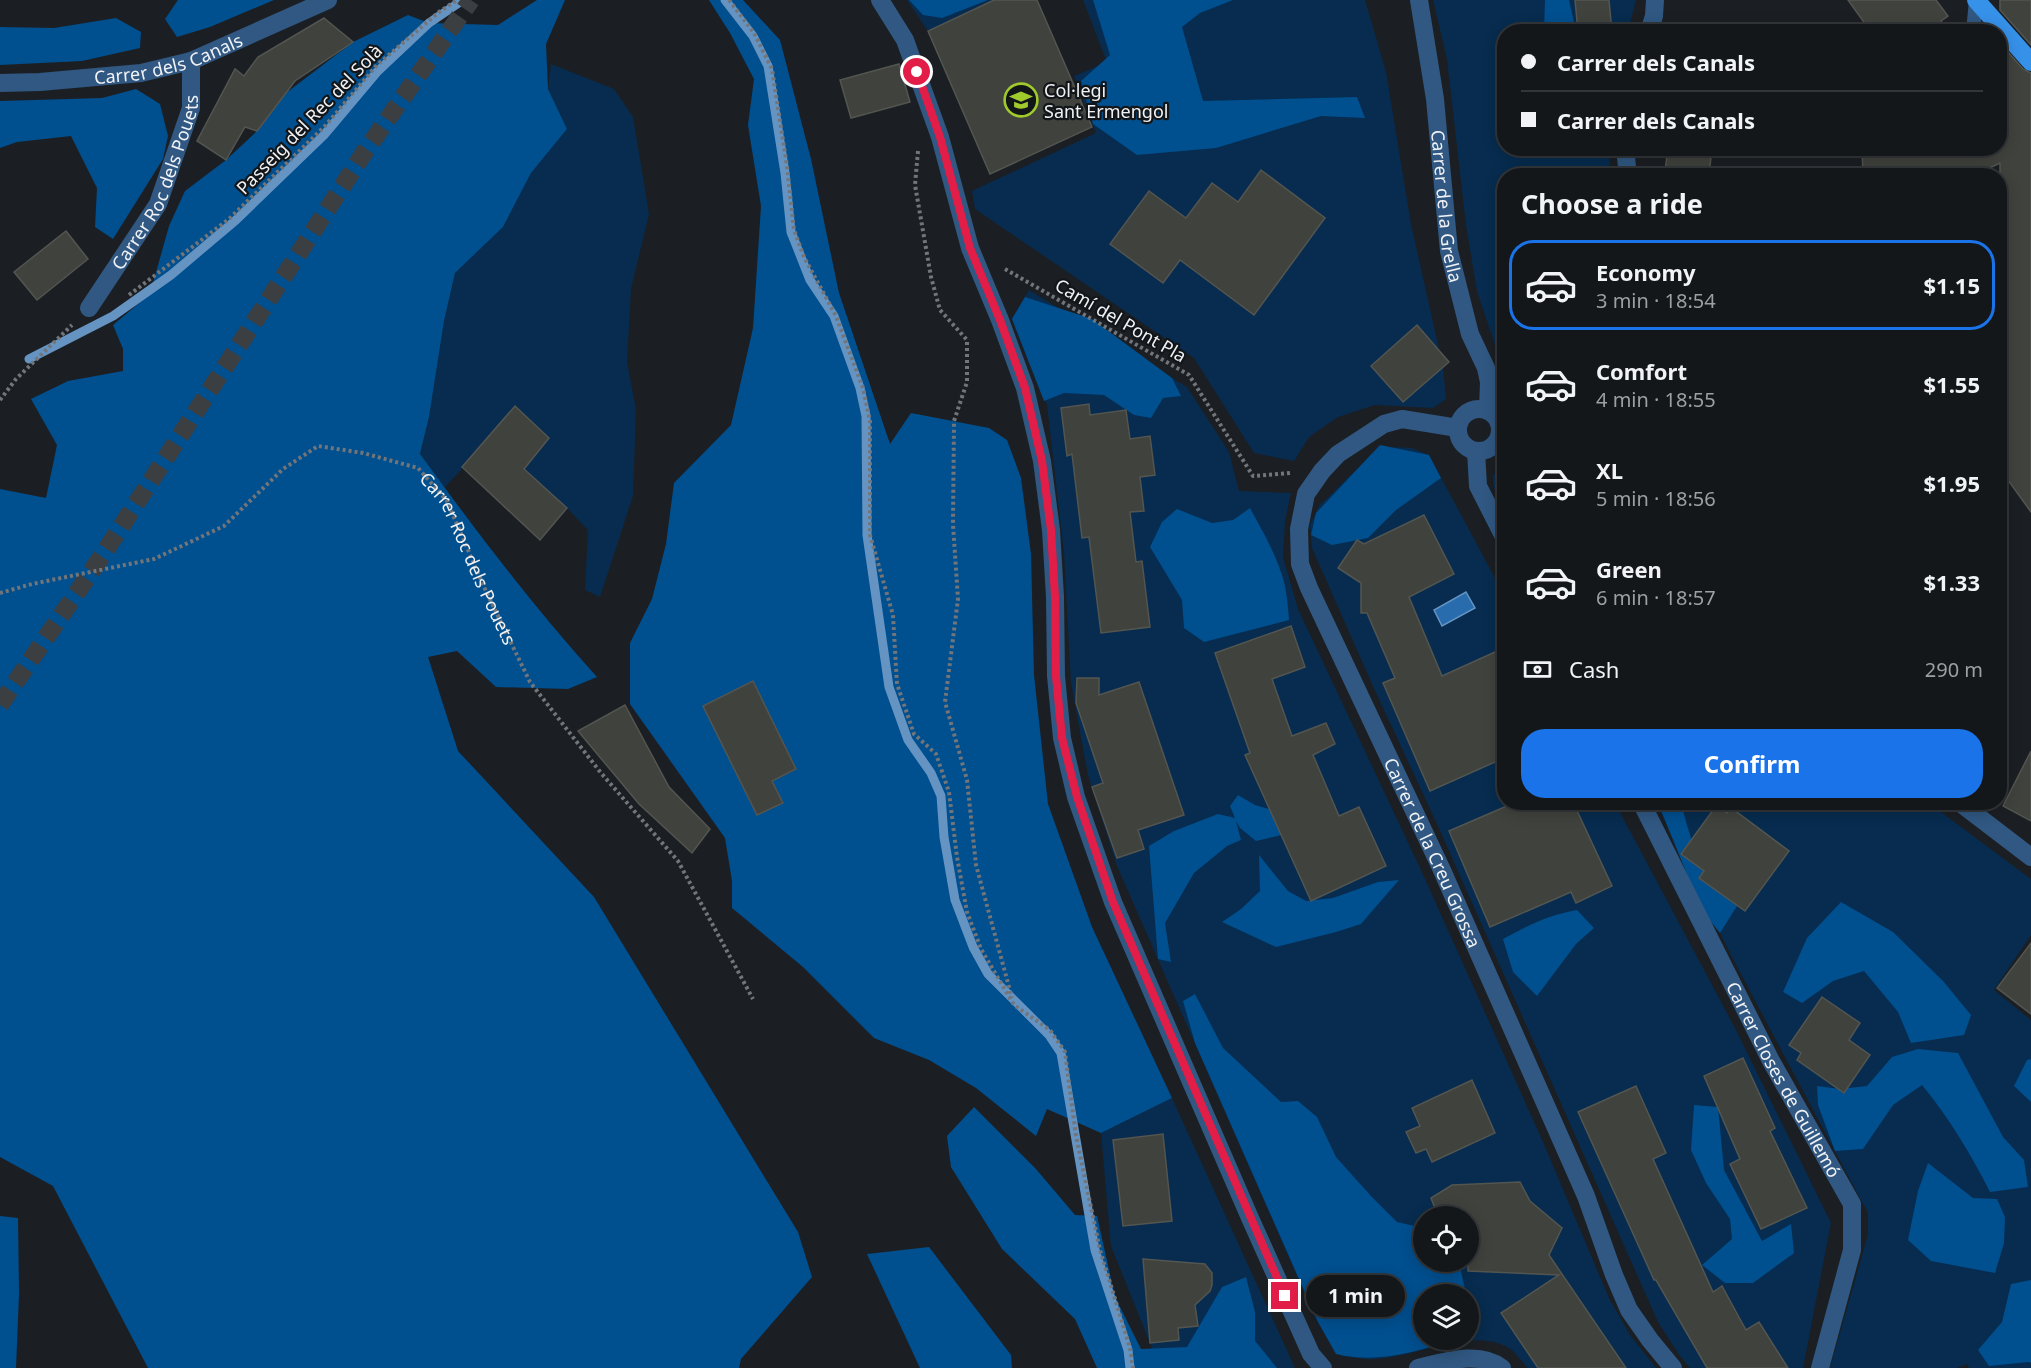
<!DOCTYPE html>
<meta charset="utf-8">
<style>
:root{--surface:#14171a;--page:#1d2023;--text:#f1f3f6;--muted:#9d9fa2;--line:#333639;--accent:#1a73e8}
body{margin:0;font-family:"Noto Sans",sans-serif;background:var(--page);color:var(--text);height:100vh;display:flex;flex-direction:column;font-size:22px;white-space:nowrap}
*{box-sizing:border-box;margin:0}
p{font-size:20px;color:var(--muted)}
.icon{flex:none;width:33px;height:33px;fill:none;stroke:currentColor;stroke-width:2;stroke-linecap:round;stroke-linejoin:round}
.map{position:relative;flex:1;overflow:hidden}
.panel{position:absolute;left:1497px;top:168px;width:510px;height:642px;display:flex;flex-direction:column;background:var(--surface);border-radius:24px;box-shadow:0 3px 15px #0003,0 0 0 2px var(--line)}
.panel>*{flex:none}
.banner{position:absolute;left:1497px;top:24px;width:510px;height:132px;border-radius:24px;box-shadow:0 3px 15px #0003,0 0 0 2px var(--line);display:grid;align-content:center;height:132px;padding:0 24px;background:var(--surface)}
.fabs{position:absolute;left:1413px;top:1206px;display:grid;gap:12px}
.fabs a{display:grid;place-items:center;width:66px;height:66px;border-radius:50%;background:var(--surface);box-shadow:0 3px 15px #0003,0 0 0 2px var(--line);font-size:30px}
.end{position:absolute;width:27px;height:27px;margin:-14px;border:8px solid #e11d48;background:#fff;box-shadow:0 0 0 3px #fff}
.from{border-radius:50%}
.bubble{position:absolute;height:42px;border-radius:21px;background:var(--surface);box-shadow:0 3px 15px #0003,0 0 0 2px var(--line);font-size:20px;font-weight:700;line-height:42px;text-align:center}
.banner b{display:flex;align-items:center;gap:21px;height:57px;font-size:22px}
.banner b+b{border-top:2px solid var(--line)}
.banner i{width:15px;height:15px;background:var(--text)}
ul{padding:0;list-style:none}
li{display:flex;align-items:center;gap:18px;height:90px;margin:0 12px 9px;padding:0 12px;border:3px solid transparent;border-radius:24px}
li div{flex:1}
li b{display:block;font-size:22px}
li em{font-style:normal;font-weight:700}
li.selected{border-color:var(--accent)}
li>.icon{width:54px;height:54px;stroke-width:1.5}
h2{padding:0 24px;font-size:27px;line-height:72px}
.pay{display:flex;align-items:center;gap:15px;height:66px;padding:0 24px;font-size:22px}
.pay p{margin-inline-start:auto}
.cta{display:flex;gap:12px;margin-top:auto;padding:12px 24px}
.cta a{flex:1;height:69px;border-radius:24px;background:var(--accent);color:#fff;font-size:24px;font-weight:700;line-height:69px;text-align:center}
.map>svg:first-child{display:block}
.green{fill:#072c4f;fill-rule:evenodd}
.forest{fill:#004f8f}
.water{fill:#296cae;stroke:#6594c3;stroke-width:1.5}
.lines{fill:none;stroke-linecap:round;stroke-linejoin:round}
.stream{stroke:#6594c3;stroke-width:9}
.building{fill:#40423d;stroke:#535550;stroke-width:1.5}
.primary-tunnel{stroke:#3b3f42;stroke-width:18;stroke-dasharray:18 9;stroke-linecap:butt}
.path{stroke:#727579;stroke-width:4;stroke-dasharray:3 3;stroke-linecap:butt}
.service{stroke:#305882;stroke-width:14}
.minor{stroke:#305882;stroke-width:18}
.primary{stroke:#3691e9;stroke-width:18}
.route{stroke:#e11d48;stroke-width:8}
.labels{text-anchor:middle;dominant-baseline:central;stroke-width:4.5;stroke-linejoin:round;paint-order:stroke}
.street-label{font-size:18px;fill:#f0f2f5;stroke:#121619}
.poi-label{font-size:18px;fill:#f0f2f5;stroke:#121619;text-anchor:start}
</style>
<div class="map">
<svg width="2031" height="1368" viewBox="0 0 2031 1368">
<rect width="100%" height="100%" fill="#1b1f23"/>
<g class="green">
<path d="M907,0H994L928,31Z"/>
<path d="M1083,0H1365L1386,72L1411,224L1443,367L1446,399L1433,408L1375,405L1338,417L1309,437L1294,461L1254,453L1194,358L975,209L972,191L1096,133L1074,76L1107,62Z"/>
<path d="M1433,0H1636L1628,31L1504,32V148L1609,149L1610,175L1504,176V364L1498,354L1477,291L1466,225L1447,59Z"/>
<path d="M551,64L614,89L633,117L649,214L631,289L627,362L636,409L633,496L600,597L585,590L588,530L567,508L540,540L463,468L444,488L420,455L429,417L444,321L455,273L503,227L531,173L567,129L548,89Z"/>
<path d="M1029,290L1187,387L1229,452L1239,491L1291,493L1285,521L1283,557L1298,609L1421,870L1543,1142L1609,1298L1630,1335L1656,1368H1528C1522,1362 1516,1353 1509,1348C1476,1328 1424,1352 1391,1357C1372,1361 1355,1359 1336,1354L1315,1317L1117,866L1088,775L1071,683L1064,553L1047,405L1012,319ZM1424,1216H1468V1262H1424ZM1424,1294H1468V1340H1424Z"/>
<path d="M1393,447L1412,448L1429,455L1504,595V802L1615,803L1735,1028L1831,1223L1803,1368H1690L1680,1356L1658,1322L1438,826L1372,684L1312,548L1310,525L1319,506L1369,457Z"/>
<path d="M1504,470V511L1493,485V475Z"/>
<path d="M1656,803H1929L2031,879V935L1994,990L2031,1020V1368H1969L1967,1364L1957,1368H1830L1868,1235V1213L1733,959Z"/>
<path d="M1172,1098L1295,1368H1160L1111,1246L1101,1133Z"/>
</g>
<g class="forest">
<path d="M178,0H274L210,27L177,37L165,19Z"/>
<path d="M537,0H565L546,44L548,89L567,129L531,173L503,227L455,273L444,321L429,417L420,454C476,531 533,606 597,677L568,689L496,687L457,651L428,657L458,751L594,897L798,1232L812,1277L741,1359L739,1368H148L53,1186L0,1157V489L46,498L57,445L31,399L68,381L123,371V349L113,325L150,294L169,226L185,191L226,160L255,133L286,93L353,42L408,15L429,23L498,25Z"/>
<path d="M709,0H743L780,40L811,159L839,293L890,444L911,413L989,428L1007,440L1021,478L1031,554L1034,675L1048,804L1092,927L1172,1098L1101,1133L1047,1109L1036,1136L976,1088L929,1060L874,1038L803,967L732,908V881L725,838L630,704V643L652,599L666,544L674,483L731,425L753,328L761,206L748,125L754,79L730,33Z"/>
<path d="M909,0H988L942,18L923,15Z"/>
<path d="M1093,0H1233L1200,13L1182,27L1203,101L1357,97L1365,118L1321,116L1216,148L1137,155L1093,124L1081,81L1110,55Z"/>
<path d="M1545,0H1569L1576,31H1544Z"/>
<path d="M116,18L141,32L140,48L82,61L0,65V27L54,28Z"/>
<path d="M136,89L160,104L168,136L163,159L113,239L95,227L97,188L71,136L17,142L0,148V101L102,98Z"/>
<path d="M1025,297L1092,319L1172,378L1181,396L1163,398L1151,418L1134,415L1104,395L1064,393L1044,401L1012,319Z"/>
<path d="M1380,445L1429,455L1441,478L1396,510L1368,538L1332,545L1311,535L1316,513Z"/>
<path d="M1250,508C1263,532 1277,556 1284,582C1287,594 1288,607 1289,620L1204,642L1184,628L1182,600L1150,547L1162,522L1177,509L1212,523L1233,520Z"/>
<path d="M1238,795L1255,805L1279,812L1290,833L1256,841L1240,828L1236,821L1241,840L1227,846L1194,873L1165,923L1171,962L1158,959L1149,846L1174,831L1218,814L1235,818L1230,806Z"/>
<path d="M1658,803H1681C1689,833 1699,871 1722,894C1726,898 1732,902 1737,906L1720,933L1702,911Z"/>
<path d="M1259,855L1288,891L1306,901L1333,898L1378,882L1399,880L1361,924L1336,932L1276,947L1222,922L1241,909L1260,891Z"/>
<path d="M1841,902L1893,932L1943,981L1971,1015L1964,1035L1911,1043L1898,1012L1864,971L1833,981L1802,1003L1783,992L1807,938Z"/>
<path d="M1577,910L1594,928L1576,944L1537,996L1513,972L1503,939C1529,925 1548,915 1577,910Z"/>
<path d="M1195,994L1223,1048L1281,1102L1298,1101L1317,1117L1336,1157L1371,1196L1397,1222L1423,1228L1424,1262H1453L1461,1271L1466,1294H1424V1340H1454L1453,1341C1412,1352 1378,1364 1336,1354L1318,1322L1195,1043L1183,1001Z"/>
<path d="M1918,1049L1958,1053L2003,1137L2024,1160L2028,1187L1990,1192C1971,1154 1949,1118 1922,1085L1893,1105L1863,1149L1835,1151L1818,1105L1817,1086L1840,1089L1867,1086L1892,1057Z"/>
<path d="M2031,1059V1102L2014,1086L2027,1060Z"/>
<path d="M1694,1105L1718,1107L1724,1170L1762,1241L1791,1224L1794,1253L1753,1283H1725L1702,1265L1732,1239L1730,1219L1706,1183L1691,1150Z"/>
<path d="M974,1107L1036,1169L1075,1215L1097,1216L1115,1297L1141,1349L1187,1347L1222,1287L1246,1277L1255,1312V1341L1277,1368H1097L1075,1319L1002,1249L951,1167L947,1136Z"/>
<path d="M1928,1163L1973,1198L1997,1199L2005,1217L2004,1243L1995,1273L1931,1261L1908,1240L1918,1191Z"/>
<path d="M0,1216L18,1218L19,1294L16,1368H0Z"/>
<path d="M929,1247L1011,1355L1012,1368H920L867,1254Z"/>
<path d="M2031,1280V1363L2029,1362L1989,1366L1978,1350L2002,1322L2011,1284Z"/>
</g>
<path class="water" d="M1466,592L1475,608L1442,626L1434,610Z"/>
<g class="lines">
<g class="stream">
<path d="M725,0L753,36L768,66L785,173L791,232L810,280L834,316L860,388L866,416L867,535L889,687L908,740L931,773L941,796L944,837L955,900L973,947L988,974L1049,1035L1061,1053L1095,1250L1128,1350L1130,1368"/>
<path d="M29,359L113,316L171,275L236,220L324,135L377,72L429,23L463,0"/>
</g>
</g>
<g class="building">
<path d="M994,0H1037L1092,127L990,174L928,31Z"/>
<path d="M1575,0H1609L1612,32H1578Z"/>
<path d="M1848,0H1936L1948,16L1941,21L1949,32H1871Z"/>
<path d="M2000,0H2031V45L2000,10Z"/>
<path d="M324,18L353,42L295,81L257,131L245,127L226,160L197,141L235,69L244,76L258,57Z"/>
<path d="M2000,43L2023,69L2031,73V512L2000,469V163L1973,176H1863L1862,148H2000Z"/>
<path d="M899,64L910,102L851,118L840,80Z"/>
<path d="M1668,148H1712L1709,175L1665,171Z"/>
<path d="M1261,170L1325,218L1254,315L1180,260L1163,283L1110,244L1149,191L1186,218L1212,183L1238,202Z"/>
<path d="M66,231L88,259L37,300L14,272Z"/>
<path d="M1417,325L1449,362L1403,402L1371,366Z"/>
<path d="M1089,404L1090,415L1126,410L1130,439L1150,436L1155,475L1140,477L1144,511L1130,512L1136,562L1142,561L1150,627L1101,633L1089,537L1082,538L1072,454L1067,456L1061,408Z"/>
<path d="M515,406L549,438L524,469L567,508L540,540L462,467Z"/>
<path d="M1424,515L1454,574L1409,597L1442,676L1504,648V758L1430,791L1383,683L1395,678L1367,613H1361V583L1338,568L1357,540L1364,544Z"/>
<path d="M1291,626L1305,667L1272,679L1292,736L1326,723L1335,744L1313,755L1339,816L1359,807L1386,866L1311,901L1245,755L1250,753L1215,653Z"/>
<path d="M1077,678H1099V695L1139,682L1184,815L1138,830L1144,849L1117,858L1092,787L1103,783L1076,703Z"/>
<path d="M753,681L796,769L772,781L783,803L757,815L703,706Z"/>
<path d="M625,705L669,787L710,829L692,853L639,804L578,731Z"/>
<path d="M2031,751V821L2003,806Z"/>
<path d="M1516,802H1573L1612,886L1576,903L1571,892L1490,927L1449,831Z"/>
<path d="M1716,806L1727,813L1730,807L1789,851L1745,911L1699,878L1704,871L1681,854Z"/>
<path d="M2031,943V1014L1997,988Z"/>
<path d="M1822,997L1860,1023L1849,1040L1870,1055L1844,1093L1797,1060L1801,1053L1789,1045Z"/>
<path d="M1743,1058L1775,1128L1770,1131L1807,1208L1761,1229L1730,1164L1740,1159L1704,1076Z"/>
<path d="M1472,1080L1495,1133L1432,1162L1426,1149L1416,1153L1406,1132L1420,1126L1412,1108Z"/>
<path d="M1636,1086L1666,1153L1653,1159L1713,1292L1722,1286L1746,1330L1759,1322L1788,1368H1707L1656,1280H1654L1578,1112Z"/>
<path d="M1163,1134L1172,1221L1123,1226L1113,1140Z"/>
<path d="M1520,1182L1530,1201L1562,1228L1549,1255L1626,1368H1538L1501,1313L1559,1275L1468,1271V1216H1438L1431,1198L1452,1185Z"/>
<path d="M1143,1259L1205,1264L1212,1273V1285L1210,1291L1195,1305L1198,1326L1178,1328L1179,1340L1150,1343Z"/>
</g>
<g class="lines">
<path class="primary-tunnel" d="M0,705L104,553L364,153L471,0"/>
<g class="path">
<path d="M729,0L754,33L772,69L787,166L794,230L804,257L836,316L863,388L870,421V535L893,615L897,684L914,734L936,754L949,792L957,857L967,912L981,949L1014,1005L1050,1030L1065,1052L1076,1136L1100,1250L1130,1348L1133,1368"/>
<path d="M918,151L915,185L931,277L940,310L967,340V382L954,421L953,524L958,599L945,702L967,780L976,865L1012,998"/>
<path d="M1005,269L1189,375L1253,476L1291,473"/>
<path d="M129,295L229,219L325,126L377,65L439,12L457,0"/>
<path d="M0,400L16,379L72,325"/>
<path id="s1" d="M0,593L32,584L154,559L224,526L283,469L318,446L363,453L418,468L447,501L484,587L530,682L601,773L678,861L753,999"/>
</g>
<path class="service" d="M1973,32L1976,0"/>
<g class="minor">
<path d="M880,0L905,40L940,137L970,248L1000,320L1025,388L1042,461L1051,530L1055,597L1056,676L1062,738L1076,797L1113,902L1250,1218L1311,1354L1323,1368"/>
<path id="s2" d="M1419,0L1435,99L1449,251L1470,334L1486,368L1489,382L1488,410"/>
<path d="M1649,32L1654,16L1655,0"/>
<path id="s3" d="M0,83L40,82L141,73L191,61L328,0"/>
<path d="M1625,148L1628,176"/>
<path id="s4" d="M89,308L158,204L191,108V61"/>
<circle cx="1479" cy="430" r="21"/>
<path id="s5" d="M1458,428L1402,419L1384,424L1338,454L1322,471L1306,494L1299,529L1300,564L1309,588L1441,868L1586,1196L1614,1275L1629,1310L1650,1340L1673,1368"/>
<path d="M1476,451L1478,486L1504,537"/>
<path id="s6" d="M1641,802L1771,1061L1852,1204V1250L1820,1368"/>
<path d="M1959,802L2031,857"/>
<path d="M1418,1368C1444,1362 1479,1350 1502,1368"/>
</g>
<path class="primary" d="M1976,0L2031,62"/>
</g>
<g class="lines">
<path class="route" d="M917,72L940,137L970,248L1000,320L1025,388L1042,461L1051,530L1055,597L1056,676L1062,738L1077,797L1113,902L1285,1296"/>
</g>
<defs>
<g id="school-ring" transform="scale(1.725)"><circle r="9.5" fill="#121619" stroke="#a0ca2c" stroke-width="1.5"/><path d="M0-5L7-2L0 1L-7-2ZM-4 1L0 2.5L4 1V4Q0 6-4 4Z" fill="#a0ca2c"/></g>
</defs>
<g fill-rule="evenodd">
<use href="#school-ring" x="1021" y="100"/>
</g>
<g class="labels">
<g class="street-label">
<text stroke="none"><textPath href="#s3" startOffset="171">Carrer dels Canals</textPath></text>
<text transform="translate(309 119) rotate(-46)">Passeig del Rec del Solà</text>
<text stroke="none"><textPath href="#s4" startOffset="144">Carrer Roc dels Pouets</textPath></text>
<text stroke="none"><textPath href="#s2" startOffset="208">Carrer de la Grella</textPath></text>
<text transform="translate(1121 320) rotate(30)">Camí del Pont Pla</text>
<text stroke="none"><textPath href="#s1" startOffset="566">Carrer Roc dels Pouets</textPath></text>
<text stroke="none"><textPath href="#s5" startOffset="570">Carrer de la Creu Grossa</textPath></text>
<text stroke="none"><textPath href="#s6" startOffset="312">Carrer Closes de Guillemó</textPath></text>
</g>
<g class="poi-label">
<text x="1044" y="90">Col·legi<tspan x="1044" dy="21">Sant Ermengol</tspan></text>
</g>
</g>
</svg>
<div class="fabs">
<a><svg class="icon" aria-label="locate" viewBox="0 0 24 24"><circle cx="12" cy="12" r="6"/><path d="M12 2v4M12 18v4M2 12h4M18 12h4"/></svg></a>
<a><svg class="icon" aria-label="layers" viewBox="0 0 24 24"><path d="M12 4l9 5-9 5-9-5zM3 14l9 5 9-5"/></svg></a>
</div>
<i class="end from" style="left:917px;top:72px"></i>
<i class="end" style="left:1285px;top:1296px"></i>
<div class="bubble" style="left:1306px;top:1275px;width:99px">1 min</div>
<div class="banner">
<b><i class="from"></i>Carrer dels Canals</b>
<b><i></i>Carrer dels Canals</b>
</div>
<section class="panel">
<h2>Choose a ride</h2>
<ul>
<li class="selected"><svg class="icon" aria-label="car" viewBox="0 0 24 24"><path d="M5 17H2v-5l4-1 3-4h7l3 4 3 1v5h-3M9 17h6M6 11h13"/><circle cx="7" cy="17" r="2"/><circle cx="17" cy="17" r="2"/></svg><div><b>Economy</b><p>3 min · 18:54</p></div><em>$1.15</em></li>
<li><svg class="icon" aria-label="car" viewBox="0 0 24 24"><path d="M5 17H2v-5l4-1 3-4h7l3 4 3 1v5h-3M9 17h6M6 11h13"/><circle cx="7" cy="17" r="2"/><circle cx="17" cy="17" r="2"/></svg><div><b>Comfort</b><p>4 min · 18:55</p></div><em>$1.55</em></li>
<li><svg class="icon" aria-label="car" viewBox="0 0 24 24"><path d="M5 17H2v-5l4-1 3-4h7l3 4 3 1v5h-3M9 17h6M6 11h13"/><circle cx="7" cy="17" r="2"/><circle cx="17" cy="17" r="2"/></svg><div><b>XL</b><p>5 min · 18:56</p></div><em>$1.95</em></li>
<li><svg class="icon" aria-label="car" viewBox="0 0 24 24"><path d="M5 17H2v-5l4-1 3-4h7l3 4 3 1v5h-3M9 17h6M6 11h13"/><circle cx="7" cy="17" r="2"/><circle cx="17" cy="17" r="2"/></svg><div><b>Green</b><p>6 min · 18:57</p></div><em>$1.33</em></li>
</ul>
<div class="pay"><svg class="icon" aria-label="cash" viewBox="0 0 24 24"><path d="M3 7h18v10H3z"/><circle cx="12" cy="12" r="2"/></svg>Cash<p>290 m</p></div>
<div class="cta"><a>Confirm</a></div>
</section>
</div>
